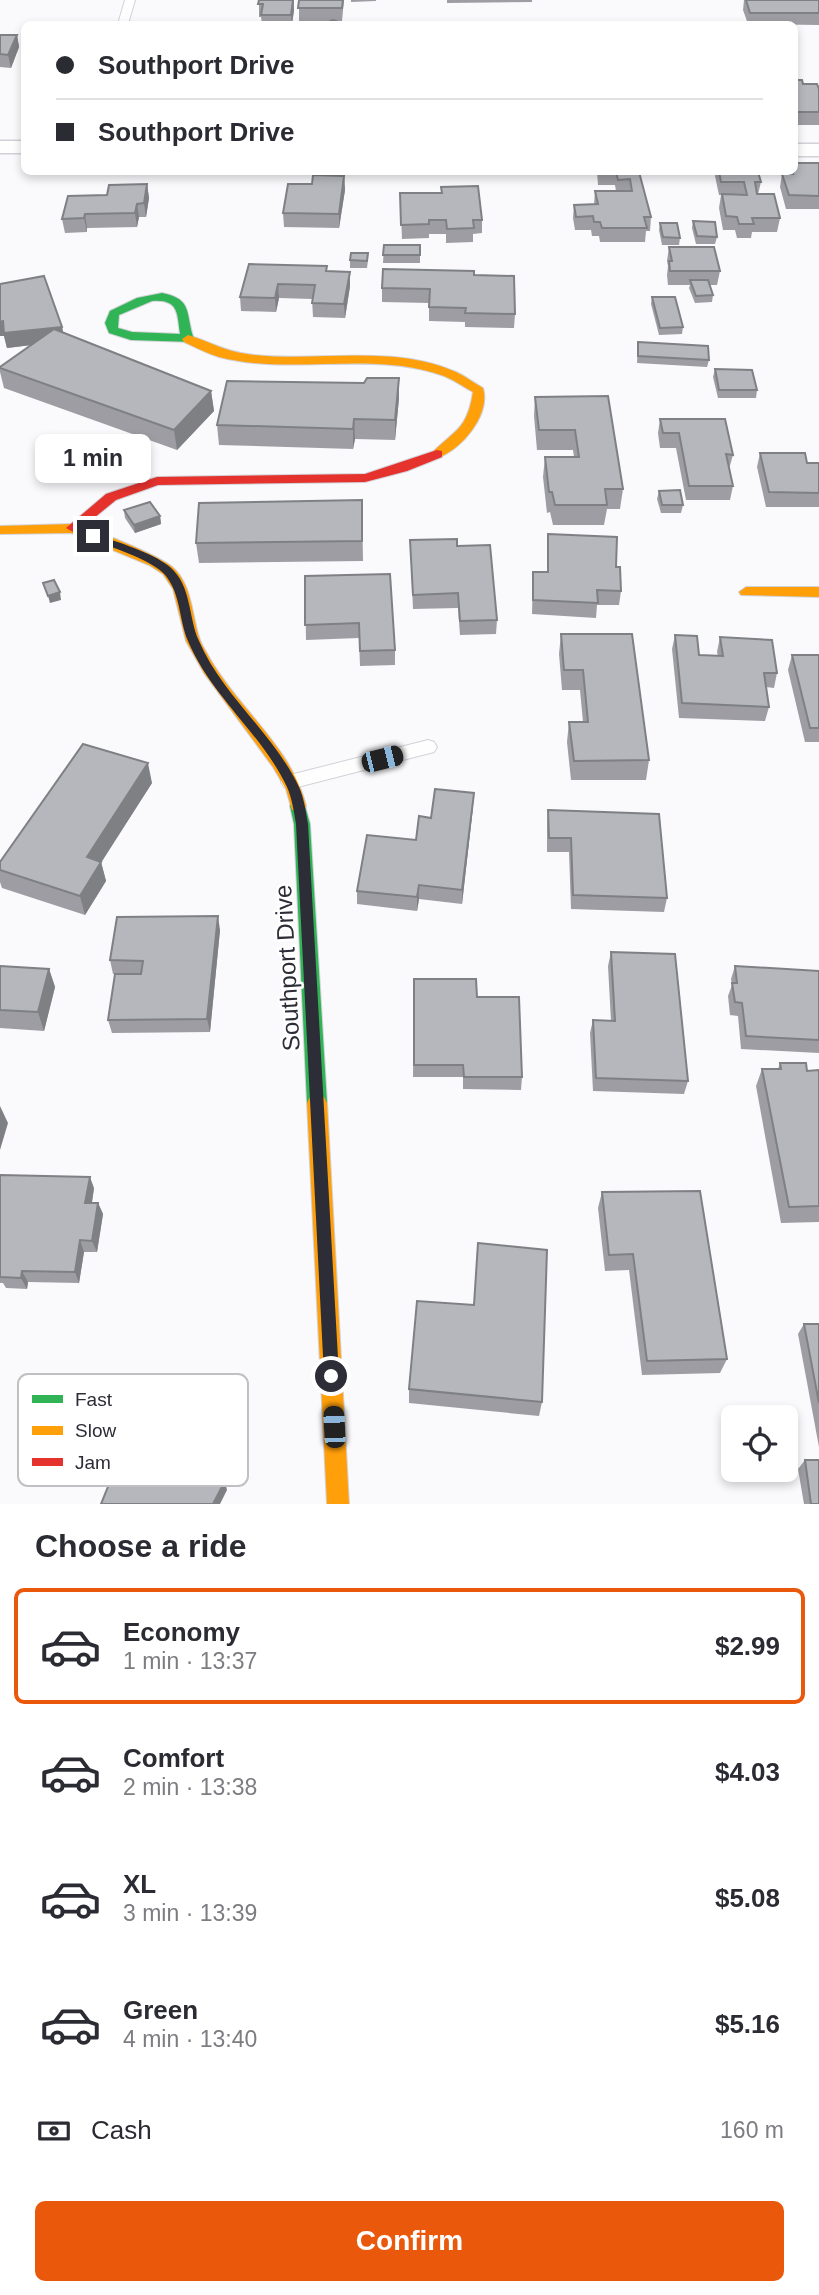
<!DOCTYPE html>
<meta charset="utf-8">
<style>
:root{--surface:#fff;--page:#f7f7f7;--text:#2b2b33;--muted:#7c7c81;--line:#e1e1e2;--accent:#ea580c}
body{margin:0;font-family:Helvetica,sans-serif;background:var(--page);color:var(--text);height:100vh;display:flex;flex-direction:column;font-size:26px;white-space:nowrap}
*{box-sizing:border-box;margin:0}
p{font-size:23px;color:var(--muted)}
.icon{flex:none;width:38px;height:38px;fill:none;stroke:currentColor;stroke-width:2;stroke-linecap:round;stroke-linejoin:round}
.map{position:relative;height:1504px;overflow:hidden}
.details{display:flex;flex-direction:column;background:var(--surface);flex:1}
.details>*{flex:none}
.top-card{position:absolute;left:21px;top:21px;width:777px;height:154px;border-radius:10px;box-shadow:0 4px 10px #0003;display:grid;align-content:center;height:154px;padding:0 35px;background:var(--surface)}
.tools{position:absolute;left:721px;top:1405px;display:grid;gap:14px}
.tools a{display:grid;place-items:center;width:77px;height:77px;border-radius:10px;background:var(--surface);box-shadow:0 4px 10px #0003;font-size:35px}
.end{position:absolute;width:32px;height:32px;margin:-16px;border:9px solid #2c2d36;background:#fff;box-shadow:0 0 0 4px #fff}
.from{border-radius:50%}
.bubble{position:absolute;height:49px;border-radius:10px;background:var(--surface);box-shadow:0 4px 10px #0003;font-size:23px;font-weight:800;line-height:49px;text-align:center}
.car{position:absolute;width:21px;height:42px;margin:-21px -10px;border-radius:9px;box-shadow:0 0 5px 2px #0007;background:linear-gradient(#222 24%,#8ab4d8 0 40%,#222 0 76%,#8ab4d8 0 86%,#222 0)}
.top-card b{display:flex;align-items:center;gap:24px;height:66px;font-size:26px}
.top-card b+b{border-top:2px solid var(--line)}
.top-card i{width:18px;height:18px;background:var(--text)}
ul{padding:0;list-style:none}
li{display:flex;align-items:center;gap:21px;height:116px;margin:0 14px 10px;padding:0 21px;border:4px solid transparent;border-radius:10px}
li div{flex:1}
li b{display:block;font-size:26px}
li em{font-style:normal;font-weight:800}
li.on{border-color:var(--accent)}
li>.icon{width:63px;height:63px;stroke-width:1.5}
h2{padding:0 35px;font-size:32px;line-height:84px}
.pay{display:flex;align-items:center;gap:18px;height:77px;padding:0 35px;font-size:26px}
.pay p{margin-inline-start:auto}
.action{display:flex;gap:14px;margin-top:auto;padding:14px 35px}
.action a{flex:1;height:80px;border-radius:10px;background:var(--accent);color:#fff;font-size:28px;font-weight:800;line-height:80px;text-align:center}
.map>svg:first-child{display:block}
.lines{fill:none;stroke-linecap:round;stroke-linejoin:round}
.lane-casing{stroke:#d1d2d8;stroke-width:2}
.street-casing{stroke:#d1d2d8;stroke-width:3}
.fast-casing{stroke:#d1d2d8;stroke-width:2}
.slow-casing{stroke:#d1d2d8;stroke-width:2}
.jam-casing{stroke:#d1d2d8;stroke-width:2}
.lane{fill:#fefeff;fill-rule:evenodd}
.street{fill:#fefeff;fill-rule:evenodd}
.fast{fill:#30b455;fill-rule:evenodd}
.slow{fill:#ff9f0a;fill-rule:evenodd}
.jam{fill:#e5322d;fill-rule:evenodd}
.wall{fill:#9d9da3}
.shaded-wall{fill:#7f8084}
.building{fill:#b6b7bd;stroke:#7f8084;stroke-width:2}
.route{fill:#2c2d36}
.labels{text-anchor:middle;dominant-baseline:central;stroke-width:5;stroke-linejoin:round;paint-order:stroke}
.street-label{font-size:24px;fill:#2c2d36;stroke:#fff}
.key{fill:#fff;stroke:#c0c0c3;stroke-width:2}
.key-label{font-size:19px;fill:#2c2d36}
</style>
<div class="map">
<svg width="819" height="1504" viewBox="0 0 819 1504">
<rect width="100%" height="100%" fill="#fafafd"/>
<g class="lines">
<g class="lane-casing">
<g id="lane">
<path d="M125,0H135L128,24H118Z"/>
<path d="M428,740L434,742L437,747L434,752L290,789L284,787L281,782L284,777L290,775Z"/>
</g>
</g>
<g class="street-casing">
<g id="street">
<rect x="0" y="141" width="24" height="12"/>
<rect x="794" y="144" width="25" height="12"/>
</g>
</g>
<g class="fast-casing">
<g id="fast">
<path d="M162,293C194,299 185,315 194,339L192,342L131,340L109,333L105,323L110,311L137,298ZM152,301C179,299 177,313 180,334L132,332L118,328L119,315Z"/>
<path d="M298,800L304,802L310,824L327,1103L324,1109L317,1112L310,1109L307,1103L294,824L290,806L292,802Z"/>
</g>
</g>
<g class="slow-casing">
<g id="slow">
<path d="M188,335C213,343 226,352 254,355C320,362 392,344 456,372C465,376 474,383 483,388C491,415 461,450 437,458L431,454C454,430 467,431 473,392C464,387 454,380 444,376C372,350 292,376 219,357C206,353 195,347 184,342L182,339Z"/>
<path d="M73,524C94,529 155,554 171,566C193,584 191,615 200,640C202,646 207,653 210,659C239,709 292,748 306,806L304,810H292L286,789L273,767L204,673L186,641L173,589L163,574L149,565L71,533L0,534V526Z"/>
<path d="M746,587H819V597L741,595L739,592Z"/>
<path d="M317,1094L324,1097L327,1103L349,1504H327L307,1103L310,1097Z"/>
</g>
</g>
<g class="jam-casing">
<path id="jam" d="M437,450L442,451V457L407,471L365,482L158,485L116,500L78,531L73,532L66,528L106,494L157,477L365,474Z"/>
</g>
<use href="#lane" class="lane"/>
<use href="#street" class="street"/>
<use href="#fast" class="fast"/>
<use href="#slow" class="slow"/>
<use href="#jam" class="jam"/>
</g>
<g class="wall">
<path d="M259,0H294V10L292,24H262L261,17H259Z"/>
<path d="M299,0H344L342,21H335L340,24H326V23L331,21H299Z"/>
<path d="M351,0H376V1L351,2Z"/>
<path d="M447,0H532V2L447,3Z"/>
<path d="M744,0H819V25L748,24L743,10Z"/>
<path d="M0,35H17L19,47L11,68L0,67Z"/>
<path d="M794,80L803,84L819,89V125H794Z"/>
<path d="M819,163V209H786L780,187L782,174H787V172H794Z"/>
<path d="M597,172H639L651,217L650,231H646L645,242H600L599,236H592L591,230H575L573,218L574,205L594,204L595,191H616L615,185H598Z"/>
<path d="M716,172H758L761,182L758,194L780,218L777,232H752L751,238H737L735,230H723L719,208L721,195H719L715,176Z"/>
<path d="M344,176L345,190L339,228L284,227L283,213L312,184Z"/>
<path d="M147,184L149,198L146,217H139L137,227L87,228V232L65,233L62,219L107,195Z"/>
<path d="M441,187L482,220V233L473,234V242L446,243V234H429V238L402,239L400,193H441Z"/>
<path d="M693,221L717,237L715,244H696L692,228Z"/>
<path d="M660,223L680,238L679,245H662L659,230Z"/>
<path d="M384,245H420V263H383Z"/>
<path d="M669,247L720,271L717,285H710L713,295L712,302L695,303L689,288L690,285H668L667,275L668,266L667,261Z"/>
<path d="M350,260H368L367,268H350Z"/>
<path d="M327,266V271L350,272V286L345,318L313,317L312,299L279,298L276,312L241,311L240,297Z"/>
<path d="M474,275L515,314L514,328L465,327V322L429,321V303L382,302V288Z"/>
<path d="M0,284L62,327L63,332L211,391L214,411L177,450L4,388L0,372V367L31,345L7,348L4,336H0Z"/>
<path d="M652,297L683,327L682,334L659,335L651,304Z"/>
<path d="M638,342L709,360L707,367L637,363Z"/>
<path d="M715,369L757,390L756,398H718L713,377Z"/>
<path d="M399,378V398L395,440L355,439L353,449L219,445L217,425L364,383Z"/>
<path d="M608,396L623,489L620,509H607L604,525H553L550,512L547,513L543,477L545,457H574L573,450H537L534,416L535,397Z"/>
<path d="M660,419L733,455L729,469L733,486L730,500H686L676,448H660L658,433Z"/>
<path d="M760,453L807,463H819V507H766L757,467Z"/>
<path d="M659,491L683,505L681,513H661L657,499Z"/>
<path d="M362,500L363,561L199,563L196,543Z"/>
<path d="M124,510L160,516L161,524L135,533L125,518Z"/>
<path d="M548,534L616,567L621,591L619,605H597L596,618L532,614L533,572H547Z"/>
<path d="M410,540L457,546L497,620L496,634L460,635L458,608L413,609Z"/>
<path d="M305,576L395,650V665L360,666L359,638L306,640Z"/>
<path d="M561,634L649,760L646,780H571L567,742L569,722H583L580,690H562L559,654Z"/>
<path d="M675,635L699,655L718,656L717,652L720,637L777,673L774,688L766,687L769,707L765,721L679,718L672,649Z"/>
<path d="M792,655H819V742H805L788,670Z"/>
<path d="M152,783L101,862L106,881L85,915L2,888L0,882V862Z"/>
<path d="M473,807L462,904L419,899L417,911L357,904V891L416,840L431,818Z"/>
<path d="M548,810L667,898L664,912L571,909L569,852H547V824Z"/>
<path d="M220,930L210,1032L112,1033L108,1020L141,974H113L110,960Z"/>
<path d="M611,952L688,1081L684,1094L593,1091L590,1033L593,1020L611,1021L608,966Z"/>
<path d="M0,966L49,969L55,987L44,1031L0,1028Z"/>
<path d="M735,966L819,971V1053L741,1049L738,1016L730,1015L728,996L732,985L731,979Z"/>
<path d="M414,979L477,997L522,1077L521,1090L463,1089V1077H413Z"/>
<path d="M780,1063L807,1071L819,1070V1222L781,1223L756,1086L762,1069H778Z"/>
<path d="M0,1175L94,1188L92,1203H98L103,1214L97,1252H84L79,1283L28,1282L27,1289L6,1288L3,1283H0Z"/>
<path d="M602,1192L727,1359L720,1373L642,1375L629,1270L605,1271L598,1208Z"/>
<path d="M474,1305L542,1402L539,1416L409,1403V1389Z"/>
<path d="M804,1324H819V1447L798,1334Z"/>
<path d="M805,1460L819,1504H804L798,1469Z"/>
</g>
<g class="shaded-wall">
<path d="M293,0L294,10L292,24L291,15Z"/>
<path d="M17,35L19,47L11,68L8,55Z"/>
<path d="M344,176L345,190L339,228V214Z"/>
<path d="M147,184L149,198L146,217L144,203Z"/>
<path d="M137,204L139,217L137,227L135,213Z"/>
<path d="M85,214L87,228V232L84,218Z"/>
<path d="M350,272V286L345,318L344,304Z"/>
<path d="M278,284L279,298L276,312L275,298Z"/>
<path d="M3,321L62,327L65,341L7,348L4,336H0V322Z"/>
<path d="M399,378V398L395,440V420Z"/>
<path d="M211,391L214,411L177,450L174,430Z"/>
<path d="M354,419L355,439L353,449V429Z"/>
<path d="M160,516L161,524L135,533L134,525Z"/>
<path d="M60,592L61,600L50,603L48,596Z"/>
<path d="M148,763L152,783L92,877L87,857Z"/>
<path d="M474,793L473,807L462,904V890Z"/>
<path d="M101,862L106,881L85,915L80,896Z"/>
<path d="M419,885V899L417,911V897Z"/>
<path d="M218,916L220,930L210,1032L207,1019Z"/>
<path d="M49,969L55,987L44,1031L38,1012Z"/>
<path d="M0,1106L8,1123L0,1150Z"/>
<path d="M90,1177L94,1188L90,1214L85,1203Z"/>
<path d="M98,1203L103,1214L97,1252L92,1241Z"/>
<path d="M80,1240L84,1252L79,1283L75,1272Z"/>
<path d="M22,1271L28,1282L27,1289L21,1278Z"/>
<path d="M211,1462L215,1471L212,1479L209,1470Z"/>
<path d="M225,1481L227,1490L220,1504H213Z"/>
</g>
<g class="building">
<path d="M259,0H293L291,15H261L263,4H258Z"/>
<path d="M299,0H343L342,8H298Z"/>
<path d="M746,0H819V13H750Z"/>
<path d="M333,20L340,23L335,24L326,23Z"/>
<path d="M0,35H17L8,55L0,54Z"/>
<path d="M794,80H802L803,84H817L819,89V112H794Z"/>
<path d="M794,163H819V196L789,195L782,174H793L792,172H794Z"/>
<path d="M616,172H639L651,217H644L647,228H602L600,222H594L593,216L576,217L574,205L598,204L595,191H632L630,179L618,180Z"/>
<path d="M719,172H758L761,182H755L757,194H774L780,218H752L754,224H739L737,217L726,216L722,194L747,195L744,182H721Z"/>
<path d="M313,175L344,176L339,214L283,213L288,184H312Z"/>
<path d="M147,184L144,203L137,204L135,213L85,214L84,218L62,219L68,196L107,195L109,185Z"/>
<path d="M478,186L482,220H473L474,228L447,229L446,220H429V224L401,225L400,193H442L441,187Z"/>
<path d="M693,221L715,222L717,237L697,236Z"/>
<path d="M660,223H677L680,238L663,237Z"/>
<path d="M384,245H420V255H383Z"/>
<path d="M669,247H714L720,271H670L669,261H672Z"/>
<path d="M351,253H368L367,261L350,260Z"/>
<path d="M249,264L327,266L326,271L350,272L344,304L312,303L315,285L278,284L275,298L240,297Z"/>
<path d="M383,269L474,271V275L514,276L515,314L465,313L466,308L429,307L430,289L382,288Z"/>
<path d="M44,276L62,327L4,333L3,321L0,322V284Z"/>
<path d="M690,280H708L713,295L696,296Z"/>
<path d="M652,297H675L683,327L660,328Z"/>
<path d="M54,329L211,391L174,430L0,368V367Z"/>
<path d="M638,342L708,346L709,360L638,356Z"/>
<path d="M715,369L752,370L757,390H719Z"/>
<path d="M367,378H399L395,420L354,419L353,429L217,425L227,381L364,383Z"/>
<path d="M608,396L623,489H605L607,505H555L552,492H549L545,457H579L575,430H539L535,397Z"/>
<path d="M660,419H725L733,455L726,454L733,486H689L679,433H663Z"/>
<path d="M760,453H805L807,463H819V493L769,492Z"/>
<path d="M680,490L683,505H662L659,491Z"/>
<path d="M362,500V541L196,543L199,503Z"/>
<path d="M150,502L160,516L134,525L124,510Z"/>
<path d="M548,534L617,537L616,567H620L621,591L597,590L598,603L533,600V572H548Z"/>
<path d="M457,539V546L490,545L497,620L460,621L458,593L413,595L410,540Z"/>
<path d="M390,574L395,650L360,651L359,623L305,625V576Z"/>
<path d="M54,580L60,592L48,596L43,583Z"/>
<path d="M561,634H632L649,760L574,761L569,722H588L583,670H564Z"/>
<path d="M675,635L697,636L699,655L723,656L720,637L772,640L777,673H764L769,707L682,703Z"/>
<path d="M792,655H819V728H810Z"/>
<path d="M83,744L148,763L87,857L101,862L80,896L0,870V862Z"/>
<path d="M435,789L474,793L462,890L419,885L417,897L357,891L367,835L416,840L419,816L431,818Z"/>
<path d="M548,810L659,814L667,898L573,895L571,838H549Z"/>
<path d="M218,916L207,1019L108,1020L115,974H141L143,961L110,960L117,917Z"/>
<path d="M611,952L675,954L688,1081L596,1078L593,1020L615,1021Z"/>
<path d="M0,966L49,969L38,1012L0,1010Z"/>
<path d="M735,966L819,971V1040L746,1036L742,1003L735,1002L732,983H737Z"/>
<path d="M414,979H476L477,997H519L522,1077H464L463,1065H414Z"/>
<path d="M780,1063H806L807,1071L819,1070V1206L789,1207L762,1069H781Z"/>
<path d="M0,1175L90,1177L85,1203H98L92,1241L80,1240L75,1272L22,1271L21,1278L0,1277Z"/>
<path d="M700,1191L727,1359L647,1361L633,1254L609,1255L602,1192Z"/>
<path d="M478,1243L547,1250L542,1402L409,1389L417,1301L474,1305Z"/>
<path d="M804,1324H819V1403Z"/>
<path d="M139,1438L211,1462L209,1470L225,1481L213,1504H101L120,1457L130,1460Z"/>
<path d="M805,1460H819V1504H811Z"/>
</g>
<path class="route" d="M90,534H97C120,544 150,551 170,567C192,586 188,617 199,641C222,695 274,734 299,787C304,798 306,812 308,824L339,1376L337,1381L331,1383L326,1381L324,1376L296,824C294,812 292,798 287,787C262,734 211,696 188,641C179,620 181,595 166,576C152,559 110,547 90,539Z"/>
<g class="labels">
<g class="street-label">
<text transform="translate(287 968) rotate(-93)">Southport Drive</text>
</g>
</g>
<rect x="18" y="1374" width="230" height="112" rx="10" class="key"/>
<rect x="32" y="1395" width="31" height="8" fill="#30b455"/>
<rect x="32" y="1426" width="31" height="9" fill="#ff9f0a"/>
<rect x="32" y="1458" width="31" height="8" fill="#e5322d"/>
<g class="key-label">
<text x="75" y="1406">Fast</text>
<text x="75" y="1437">Slow</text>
<text x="75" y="1469">Jam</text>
</g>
</svg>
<div class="tools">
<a><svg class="icon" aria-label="locate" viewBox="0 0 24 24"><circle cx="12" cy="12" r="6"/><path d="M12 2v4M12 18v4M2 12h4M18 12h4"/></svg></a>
</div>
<i class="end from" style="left:331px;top:1376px"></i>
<i class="end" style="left:93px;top:536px"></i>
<div class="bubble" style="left:35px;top:434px;width:116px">1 min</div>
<i class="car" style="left:382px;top:759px;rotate:76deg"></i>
<i class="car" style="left:334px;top:1427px;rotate:357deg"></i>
<div class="top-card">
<b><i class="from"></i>Southport Drive</b>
<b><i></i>Southport Drive</b>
</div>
</div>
<section class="details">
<h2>Choose a ride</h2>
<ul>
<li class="on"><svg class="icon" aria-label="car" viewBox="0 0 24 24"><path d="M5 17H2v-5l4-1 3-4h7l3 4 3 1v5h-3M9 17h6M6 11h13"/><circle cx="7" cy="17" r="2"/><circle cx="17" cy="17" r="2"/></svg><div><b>Economy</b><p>1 min · 13:37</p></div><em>$2.99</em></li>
<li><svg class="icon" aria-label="car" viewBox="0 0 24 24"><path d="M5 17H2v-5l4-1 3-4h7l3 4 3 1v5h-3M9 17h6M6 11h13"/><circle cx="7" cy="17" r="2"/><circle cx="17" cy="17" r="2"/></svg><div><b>Comfort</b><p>2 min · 13:38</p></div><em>$4.03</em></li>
<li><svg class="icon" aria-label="car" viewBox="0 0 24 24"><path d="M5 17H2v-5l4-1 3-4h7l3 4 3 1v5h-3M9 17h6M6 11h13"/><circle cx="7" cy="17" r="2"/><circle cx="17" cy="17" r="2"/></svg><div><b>XL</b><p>3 min · 13:39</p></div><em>$5.08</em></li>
<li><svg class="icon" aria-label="car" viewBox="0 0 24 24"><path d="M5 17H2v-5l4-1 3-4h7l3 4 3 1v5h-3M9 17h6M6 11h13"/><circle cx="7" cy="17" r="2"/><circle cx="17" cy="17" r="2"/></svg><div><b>Green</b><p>4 min · 13:40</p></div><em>$5.16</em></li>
</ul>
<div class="pay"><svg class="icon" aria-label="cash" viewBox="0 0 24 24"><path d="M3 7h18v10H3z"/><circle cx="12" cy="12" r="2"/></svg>Cash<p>160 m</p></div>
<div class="action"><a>Confirm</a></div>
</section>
